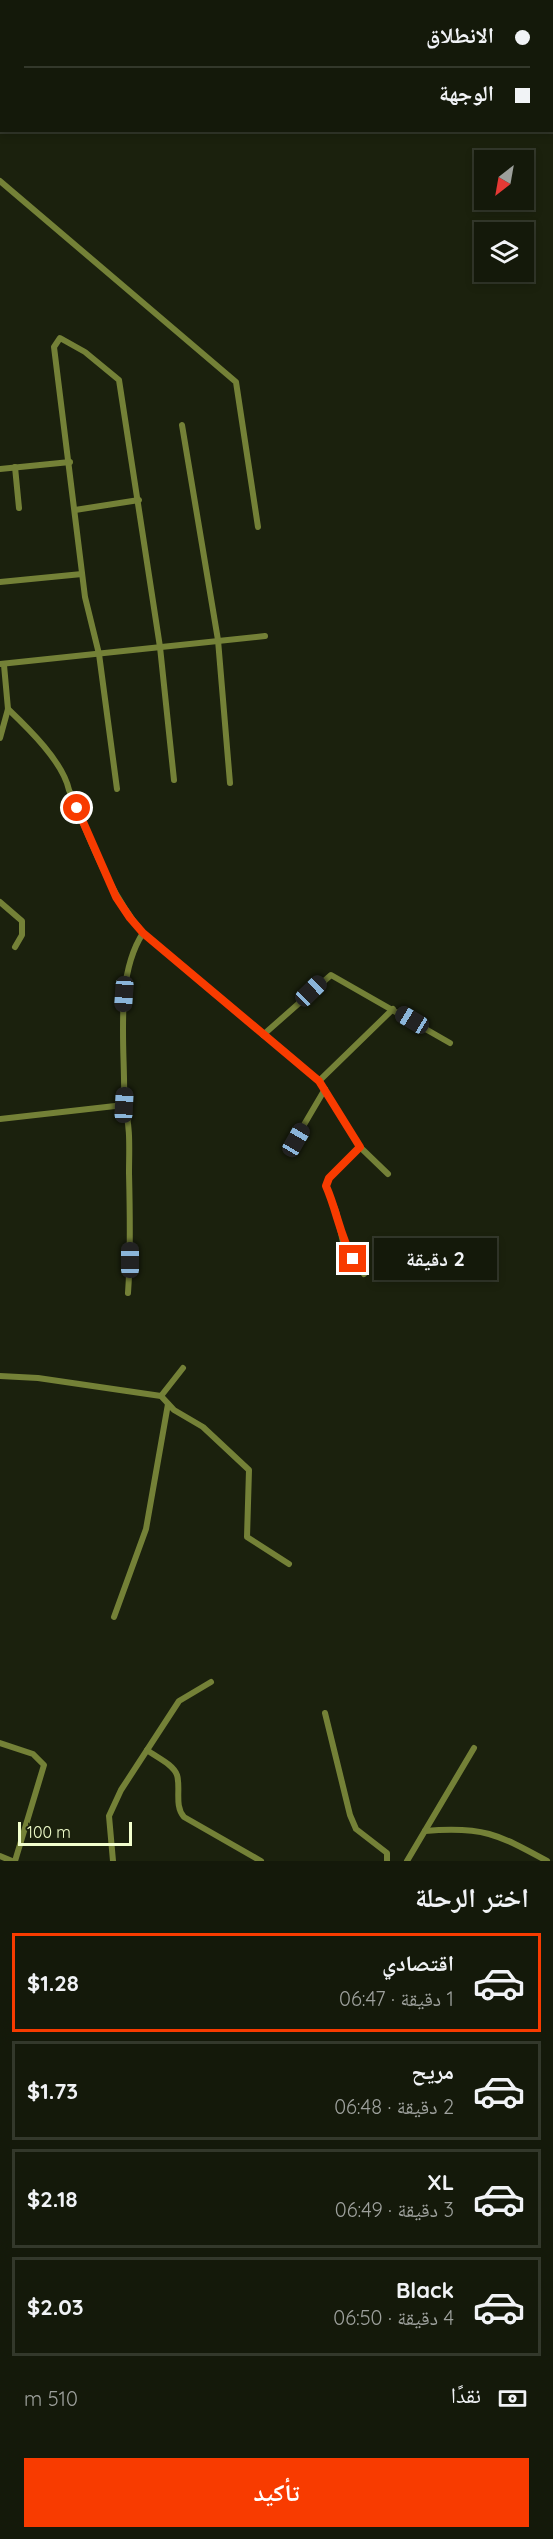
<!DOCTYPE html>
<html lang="ar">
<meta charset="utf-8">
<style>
:root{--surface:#14190a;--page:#212618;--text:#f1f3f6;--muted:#9da09c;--line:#33382b;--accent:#f83b00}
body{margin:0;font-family:Quicksand,"Noto Naskh Arabic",sans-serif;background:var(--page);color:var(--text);direction:rtl;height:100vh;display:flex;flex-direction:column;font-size:22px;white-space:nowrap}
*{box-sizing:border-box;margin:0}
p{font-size:20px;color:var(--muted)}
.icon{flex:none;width:33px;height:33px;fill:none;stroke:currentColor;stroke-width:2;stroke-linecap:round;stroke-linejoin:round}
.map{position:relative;height:1861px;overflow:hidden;direction:ltr}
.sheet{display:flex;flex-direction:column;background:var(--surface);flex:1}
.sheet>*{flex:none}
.top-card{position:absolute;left:0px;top:0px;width:554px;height:132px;box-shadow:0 3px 9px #0003,0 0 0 2px var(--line);direction:rtl;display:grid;align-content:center;height:132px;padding:0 24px;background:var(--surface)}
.needle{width:39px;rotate:211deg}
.tools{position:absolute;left:474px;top:150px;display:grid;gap:12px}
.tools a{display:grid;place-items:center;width:60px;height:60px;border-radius:0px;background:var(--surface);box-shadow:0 3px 9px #0003,0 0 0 2px var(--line);font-size:30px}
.scale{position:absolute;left:18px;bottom:15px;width:114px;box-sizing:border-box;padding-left:6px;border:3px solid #f2ffcd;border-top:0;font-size:16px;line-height:21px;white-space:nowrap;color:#f2ffcd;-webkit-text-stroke:4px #1b210d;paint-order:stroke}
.end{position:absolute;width:27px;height:27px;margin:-14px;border:8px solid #f83b00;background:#fff;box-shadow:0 0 0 3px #fff}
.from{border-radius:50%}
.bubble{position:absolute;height:42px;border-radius:0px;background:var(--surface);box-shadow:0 3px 9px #0003,0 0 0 2px var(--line);font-size:20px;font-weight:700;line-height:42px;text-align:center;direction:rtl}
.car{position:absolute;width:18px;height:36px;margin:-18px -9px;border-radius:8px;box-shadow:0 0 4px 2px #0007;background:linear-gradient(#222 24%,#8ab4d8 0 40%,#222 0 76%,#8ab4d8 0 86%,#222 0)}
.top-card b{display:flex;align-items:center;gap:21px;height:57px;font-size:22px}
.top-card b+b{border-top:2px solid var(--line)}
.top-card i{width:15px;height:15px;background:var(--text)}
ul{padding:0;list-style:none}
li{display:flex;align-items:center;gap:18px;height:99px;margin:0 12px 9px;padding:0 12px;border:3px solid var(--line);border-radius:0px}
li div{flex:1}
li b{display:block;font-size:22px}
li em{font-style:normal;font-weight:700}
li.current{border-color:var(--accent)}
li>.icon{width:54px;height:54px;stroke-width:1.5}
h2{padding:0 24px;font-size:27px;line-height:72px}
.pay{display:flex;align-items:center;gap:15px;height:66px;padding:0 24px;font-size:22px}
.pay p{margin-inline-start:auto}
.primary-button{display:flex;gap:12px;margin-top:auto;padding:12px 24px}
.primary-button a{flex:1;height:69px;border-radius:0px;background:var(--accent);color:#fff;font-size:24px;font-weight:700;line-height:69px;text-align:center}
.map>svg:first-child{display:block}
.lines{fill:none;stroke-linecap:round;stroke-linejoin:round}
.street{stroke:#748137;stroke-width:6}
.route{stroke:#f83b00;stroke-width:8}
</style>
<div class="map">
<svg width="553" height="1861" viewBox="0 0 553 1861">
<rect width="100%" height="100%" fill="#1b210d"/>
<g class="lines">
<g class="street">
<path d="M325,0L326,2"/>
<path d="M395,2L397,0"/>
<path d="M480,2L482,0"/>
<path d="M0,181L236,382L258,527"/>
<path d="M182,425L218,640L230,783"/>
<path d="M15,467L19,508"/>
<path d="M0,469L70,462"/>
<path d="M75,510L139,500"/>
<path d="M0,582L82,574"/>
<path d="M0,664L265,636"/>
<path d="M8,709C29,729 63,762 69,790C90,839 109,893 143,933L319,1081L360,1147L388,1174"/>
<path d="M0,738L8,709L4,665"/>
<path d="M117,789L99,654L85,597L54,347L60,338L85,352L119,380L160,647L174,780"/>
<path d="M0,902L22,921V935L15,947"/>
<path d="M263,1035L331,975L450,1043"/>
<path d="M319,1081L393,1009"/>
<path d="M124,1105C126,1052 113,979 143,933"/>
<path d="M0,1119L124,1105C131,1126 129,1151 129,1173C130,1214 131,1253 128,1293"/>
<path d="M295,1140L325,1089"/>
<path d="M360,1147L329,1178L326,1186L336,1211L343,1242L364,1274"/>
<path d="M0,1376L38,1378L161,1396L174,1410L203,1427L249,1470L247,1537L289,1564"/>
<path d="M161,1396L183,1368"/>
<path d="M114,1617L146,1529L168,1404"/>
<path d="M325,1713L350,1815L356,1829L387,1853V1861"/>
<path d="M0,1743L33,1754L44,1765L15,1861"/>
<path d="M147,1750C156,1757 173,1764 177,1775C181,1788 174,1806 184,1817L261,1861"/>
<path d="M425,1831C482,1826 498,1834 547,1861"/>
<path d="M0,1856L12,1861"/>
<path d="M113,1861L109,1816L121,1790L179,1701L211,1682"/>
<path d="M407,1861L474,1748"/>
</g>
</g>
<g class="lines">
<path class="route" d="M77,808L116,897L130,918L143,933L319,1081L360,1147L329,1178L326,1186C337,1211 340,1236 353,1259"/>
</g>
</svg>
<div class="tools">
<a><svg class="needle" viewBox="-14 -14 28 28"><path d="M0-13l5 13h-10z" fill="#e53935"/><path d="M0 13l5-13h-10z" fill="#9da09c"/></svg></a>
<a><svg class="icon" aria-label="layers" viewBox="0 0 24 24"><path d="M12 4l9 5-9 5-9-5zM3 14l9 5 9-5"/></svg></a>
</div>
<div class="scale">100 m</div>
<i class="end from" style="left:77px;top:808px"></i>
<i class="end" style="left:353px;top:1259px"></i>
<div class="bubble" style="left:374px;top:1238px;width:123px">2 دقيقة</div>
<i class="car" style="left:311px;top:991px;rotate:46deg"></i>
<i class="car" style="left:124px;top:994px;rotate:184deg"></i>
<i class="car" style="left:412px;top:1020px;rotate:301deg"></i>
<i class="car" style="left:124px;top:1105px;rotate:3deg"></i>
<i class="car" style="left:296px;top:1140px;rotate:30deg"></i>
<i class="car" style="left:130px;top:1260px;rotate:0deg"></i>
<div class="top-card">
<b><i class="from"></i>الانطلاق</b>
<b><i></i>الوجهة</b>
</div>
</div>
<section class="sheet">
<h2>اختر الرحلة</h2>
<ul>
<li class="current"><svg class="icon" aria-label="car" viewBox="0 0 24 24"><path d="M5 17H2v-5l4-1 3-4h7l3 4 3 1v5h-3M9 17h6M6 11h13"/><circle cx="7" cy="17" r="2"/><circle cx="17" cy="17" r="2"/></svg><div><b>اقتصادي</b><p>1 دقيقة · 06:47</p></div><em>$1.28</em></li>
<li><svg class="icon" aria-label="car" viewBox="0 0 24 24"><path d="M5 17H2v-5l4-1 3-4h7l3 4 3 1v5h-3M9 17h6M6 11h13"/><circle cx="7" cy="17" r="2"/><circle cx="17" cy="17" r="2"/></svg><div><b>مريح</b><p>2 دقيقة · 06:48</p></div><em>$1.73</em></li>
<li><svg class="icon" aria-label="car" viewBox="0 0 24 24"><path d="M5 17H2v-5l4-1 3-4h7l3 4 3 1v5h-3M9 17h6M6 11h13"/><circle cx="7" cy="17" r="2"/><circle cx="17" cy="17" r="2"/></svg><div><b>XL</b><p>3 دقيقة · 06:49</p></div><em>$2.18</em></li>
<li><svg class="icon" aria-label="car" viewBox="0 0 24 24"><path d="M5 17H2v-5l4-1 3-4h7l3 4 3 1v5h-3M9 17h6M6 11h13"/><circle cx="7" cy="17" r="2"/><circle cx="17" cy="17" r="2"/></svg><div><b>Black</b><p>4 دقيقة · 06:50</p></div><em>$2.03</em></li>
</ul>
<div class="pay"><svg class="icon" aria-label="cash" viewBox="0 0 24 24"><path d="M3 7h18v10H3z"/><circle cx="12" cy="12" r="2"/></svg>نقدًا<p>510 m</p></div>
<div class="primary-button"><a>تأكيد</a></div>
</section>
